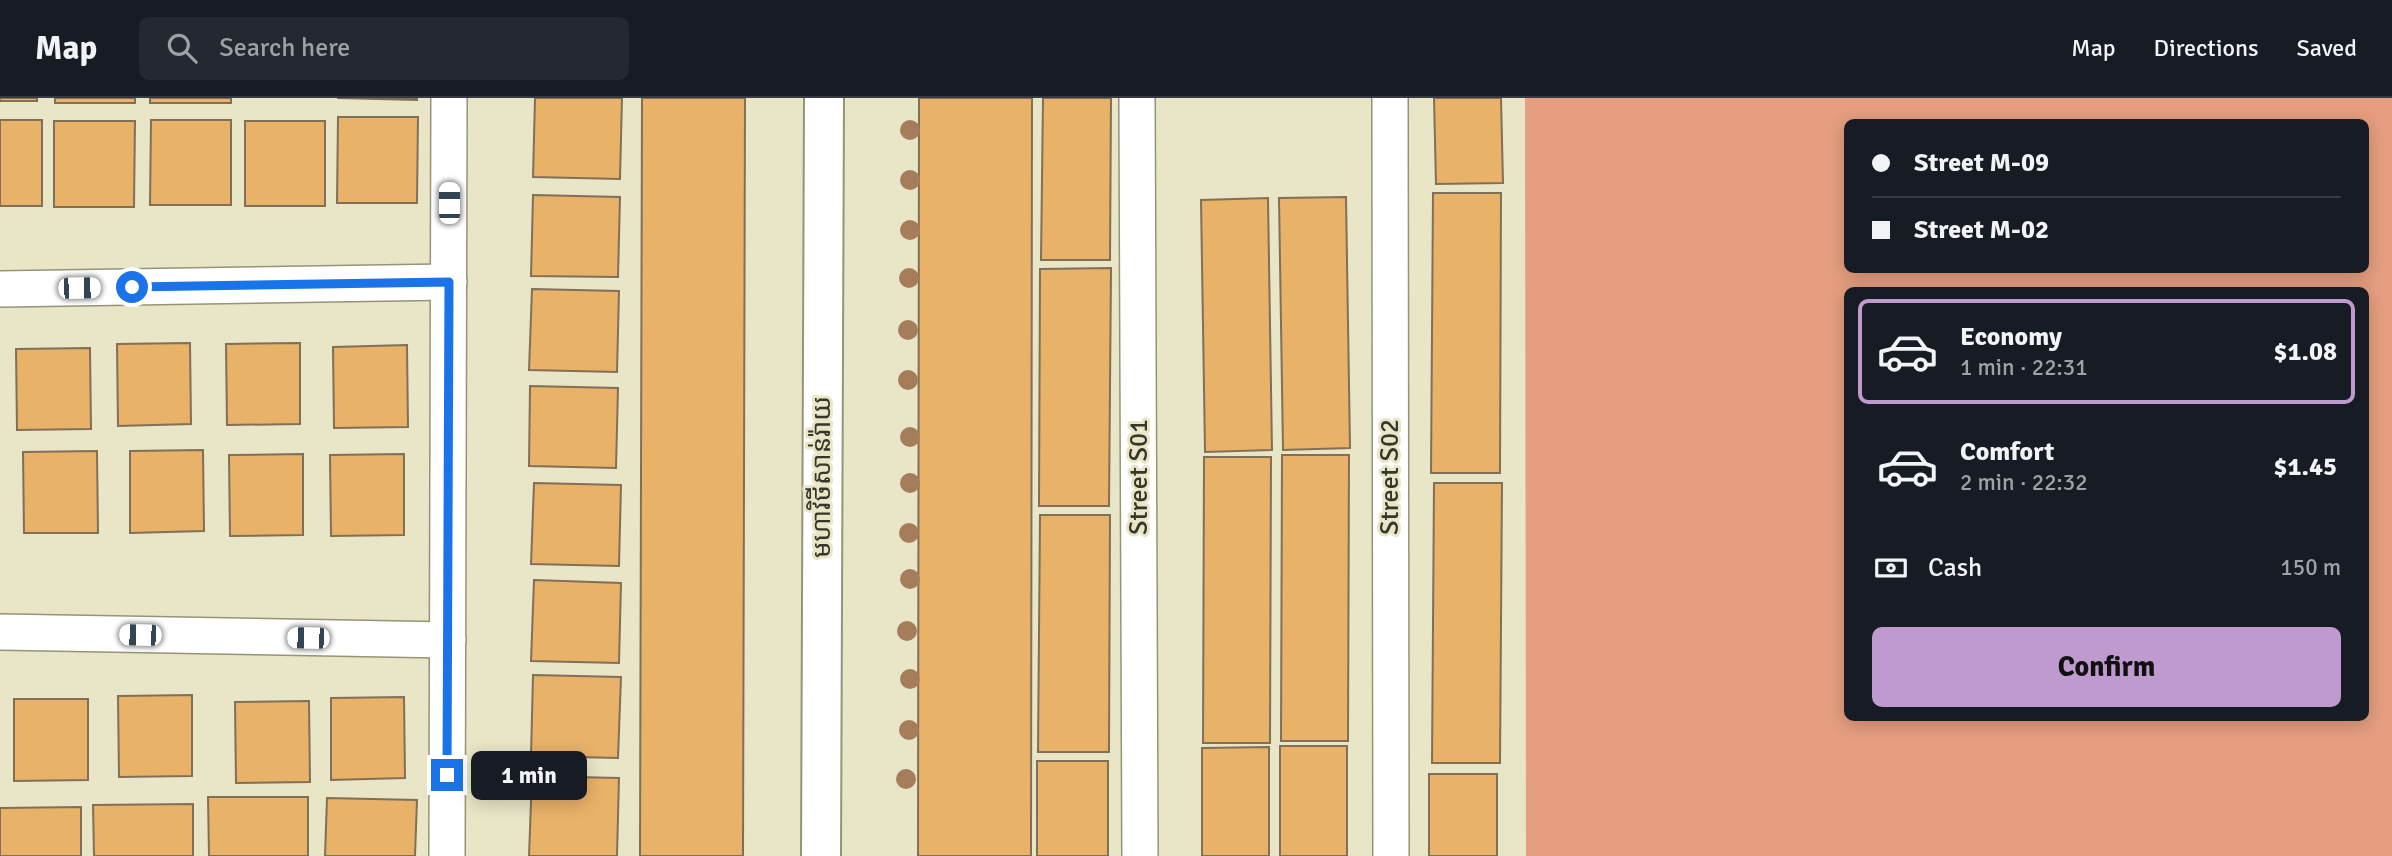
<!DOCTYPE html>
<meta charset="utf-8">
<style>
:root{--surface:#171b24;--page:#242831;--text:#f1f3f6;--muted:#9ea1a6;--line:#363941;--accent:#be9ace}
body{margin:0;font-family:Signika,"Noto Sans Khmer",sans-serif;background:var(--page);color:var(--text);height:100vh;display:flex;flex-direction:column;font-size:26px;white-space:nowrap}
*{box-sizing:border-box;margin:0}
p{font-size:23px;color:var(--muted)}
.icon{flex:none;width:38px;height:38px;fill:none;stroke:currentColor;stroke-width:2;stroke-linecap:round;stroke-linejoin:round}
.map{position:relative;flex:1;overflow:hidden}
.drawer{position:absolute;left:1844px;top:189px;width:525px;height:434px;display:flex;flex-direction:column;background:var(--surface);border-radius:10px;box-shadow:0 4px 18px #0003}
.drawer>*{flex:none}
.hud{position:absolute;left:1844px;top:21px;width:525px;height:154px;border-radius:10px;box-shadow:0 4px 18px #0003;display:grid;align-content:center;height:154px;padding:0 28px;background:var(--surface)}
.end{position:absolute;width:32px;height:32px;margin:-16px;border:9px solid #1a73e8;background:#fff;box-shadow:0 0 0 4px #fff}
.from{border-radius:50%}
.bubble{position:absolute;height:49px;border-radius:10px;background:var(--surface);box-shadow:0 4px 18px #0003;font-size:23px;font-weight:700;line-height:49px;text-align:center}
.car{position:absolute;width:21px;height:42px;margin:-21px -10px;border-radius:9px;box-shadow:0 0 5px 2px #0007;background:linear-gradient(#fff 24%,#345 0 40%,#fff 0 76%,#345 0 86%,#fff 0)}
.hud b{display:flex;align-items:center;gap:24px;height:66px;font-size:26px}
.hud b+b{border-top:2px solid var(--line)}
.hud i{width:18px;height:18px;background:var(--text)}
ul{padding:12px 0 0;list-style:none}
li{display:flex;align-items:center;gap:21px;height:105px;margin:0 14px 10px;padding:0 14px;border:4px solid transparent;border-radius:10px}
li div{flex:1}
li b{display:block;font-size:26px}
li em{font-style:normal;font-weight:700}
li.on{border-color:var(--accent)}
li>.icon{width:63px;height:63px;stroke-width:1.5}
.pay{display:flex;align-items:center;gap:18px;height:77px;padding:0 28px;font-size:26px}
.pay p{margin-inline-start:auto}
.cta{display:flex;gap:14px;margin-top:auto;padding:14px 28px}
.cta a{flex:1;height:80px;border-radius:10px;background:var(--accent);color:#111;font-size:28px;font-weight:700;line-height:80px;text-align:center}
header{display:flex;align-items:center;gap:42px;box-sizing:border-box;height:98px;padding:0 35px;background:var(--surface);border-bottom:2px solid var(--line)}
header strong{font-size:33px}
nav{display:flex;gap:38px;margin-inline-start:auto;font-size:24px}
.search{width:490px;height:63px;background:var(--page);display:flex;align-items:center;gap:18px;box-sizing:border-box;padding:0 24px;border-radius:10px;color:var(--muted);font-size:26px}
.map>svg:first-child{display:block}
.green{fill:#e59e7f;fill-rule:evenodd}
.building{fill:#e8b269;stroke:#816f58;stroke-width:2}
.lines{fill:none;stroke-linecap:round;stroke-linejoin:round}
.minor-casing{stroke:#969376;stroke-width:38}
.tertiary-casing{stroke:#969376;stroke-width:42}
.minor{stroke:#fff;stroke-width:35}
.tertiary{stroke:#fff;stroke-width:38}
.tree{fill:#a67d5a}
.route{stroke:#1a73e8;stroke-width:9}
.labels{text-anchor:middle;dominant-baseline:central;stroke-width:6;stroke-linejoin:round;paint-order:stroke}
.street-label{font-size:26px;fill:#37362a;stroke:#e9e6c7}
</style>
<header>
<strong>Map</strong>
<div class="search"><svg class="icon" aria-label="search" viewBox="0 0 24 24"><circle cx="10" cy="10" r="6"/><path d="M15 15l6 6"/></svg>Search here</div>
<nav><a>Map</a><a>Directions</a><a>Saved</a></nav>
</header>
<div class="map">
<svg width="2392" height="758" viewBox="0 0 2392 758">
<rect width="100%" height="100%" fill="#e9e6c7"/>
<path class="green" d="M1525,0H2392V758H1526ZM1848,24H2366V172H1848ZM1848,192H2366V620H1848Z"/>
<g class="building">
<rect x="0" y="0" width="37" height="3"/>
<rect x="55" y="0" width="80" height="5"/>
<rect x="150" y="0" width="81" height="5"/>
<path d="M337,0H417V2Z"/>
<path d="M535,0H622L620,81L533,79Z"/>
<path d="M642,0H745L743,758H640Z"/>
<path d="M919,0H1032L1031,758H918Z"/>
<path d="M1043,0H1111L1110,162H1041Z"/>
<path d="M1434,0H1501L1503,85L1436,86Z"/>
<path d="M338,19H418L417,105H337Z"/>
<rect x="0" y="22" width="42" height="86"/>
<path d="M151,22H231V107H150Z"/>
<path d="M54,23H135L134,109H54Z"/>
<rect x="245" y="23" width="80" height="85"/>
<path d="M1433,95H1501L1500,375H1431Z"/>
<path d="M533,97L620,99L618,179L531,178Z"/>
<path d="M1346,99L1350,350L1283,352L1279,100Z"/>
<path d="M1268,100L1272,352L1205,354L1201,102Z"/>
<path d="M1111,170L1109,408H1039L1040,171Z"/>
<path d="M532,191L619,193L617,274L529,272Z"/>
<path d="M190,245L191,326L118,328L117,246Z"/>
<path d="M300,245V326L227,327L226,246Z"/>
<path d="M407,247L408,329L334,330L333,249Z"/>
<path d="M90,250L91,331L17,332L16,251Z"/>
<path d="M530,288L618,290L616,370L529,368Z"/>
<path d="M203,352L204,433L130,435V353Z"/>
<path d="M97,353L98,435H24L23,354Z"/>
<path d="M303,356V437L230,438L229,357Z"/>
<path d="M404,356V437L331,438L330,357Z"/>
<path d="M1282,357H1349L1348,643H1281Z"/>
<path d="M1204,359H1271L1270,645H1203Z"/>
<path d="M534,385L621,387L619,468L531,466Z"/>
<path d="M1434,385H1502L1500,665H1432Z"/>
<path d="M1040,417H1110L1109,654H1038Z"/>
<path d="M534,482L621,485L619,565L531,563Z"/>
<path d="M533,577L621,579L618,660L531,658Z"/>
<path d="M192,597V678L119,679L118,598Z"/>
<path d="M404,599L405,680L331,682V600Z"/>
<path d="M14,601H88V682L14,683Z"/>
<path d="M309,603L310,684L236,685L235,604Z"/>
<rect x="1280" y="648" width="67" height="110"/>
<path d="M1269,649V758H1202V650Z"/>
<rect x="1037" y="663" width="71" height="95"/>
<rect x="1429" y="676" width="68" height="82"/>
<path d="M532,678L619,680L617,758H529Z"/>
<path d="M208,699H308V758H209Z"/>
<path d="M327,700L417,702L415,758H325Z"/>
<path d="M193,706V758H94L93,707Z"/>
<path d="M81,709V758H0V710Z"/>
</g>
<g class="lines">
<g class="minor-casing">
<g id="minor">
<path d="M1137,0L1140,758"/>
<path d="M1390,0L1391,758"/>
<path d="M0,191L449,184"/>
<path d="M0,534L448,542"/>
<path d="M447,758L449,0"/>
</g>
</g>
<g class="tertiary-casing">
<path id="tertiary" d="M821,758L824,0"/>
</g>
<use href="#minor" class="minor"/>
<use href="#tertiary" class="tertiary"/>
</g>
<g class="tree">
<circle cx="910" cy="32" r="10"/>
<circle cx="910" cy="82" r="10"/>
<circle cx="910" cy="132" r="10"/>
<circle cx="909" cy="180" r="10"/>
<circle cx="908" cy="232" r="10"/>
<circle cx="908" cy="282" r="10"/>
<circle cx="910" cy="339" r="10"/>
<circle cx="910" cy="385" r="10"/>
<circle cx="909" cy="435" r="10"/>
<circle cx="910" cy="481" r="10"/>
<circle cx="907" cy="533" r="10"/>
<circle cx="910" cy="581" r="10"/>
<circle cx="909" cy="632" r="10"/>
<circle cx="906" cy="681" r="10"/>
</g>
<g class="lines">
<path class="route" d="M132,189L449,184L447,677"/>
</g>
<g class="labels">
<g class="street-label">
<text transform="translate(822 379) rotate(-90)">មហាវិថីសាន់រ៉ាយ</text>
<text transform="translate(1139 379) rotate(-90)">Street S01</text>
<text transform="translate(1390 379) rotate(-90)">Street S02</text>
</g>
</g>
</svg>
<i class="end from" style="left:132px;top:189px"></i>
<i class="end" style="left:447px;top:677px"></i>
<div class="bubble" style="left:471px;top:653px;width:116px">1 min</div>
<i class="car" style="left:449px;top:105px;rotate:0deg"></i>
<i class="car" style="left:79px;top:190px;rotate:89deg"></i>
<i class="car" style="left:140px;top:537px;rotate:271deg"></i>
<i class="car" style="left:308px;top:540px;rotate:271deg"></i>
<div class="hud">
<b><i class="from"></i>Street M-09</b>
<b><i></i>Street M-02</b>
</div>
<section class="drawer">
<ul>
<li class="on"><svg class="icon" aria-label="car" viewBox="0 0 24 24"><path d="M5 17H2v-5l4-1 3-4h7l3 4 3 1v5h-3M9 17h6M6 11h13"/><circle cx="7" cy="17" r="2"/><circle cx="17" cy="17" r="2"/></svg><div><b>Economy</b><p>1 min · 22:31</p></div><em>$1.08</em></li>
<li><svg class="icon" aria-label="car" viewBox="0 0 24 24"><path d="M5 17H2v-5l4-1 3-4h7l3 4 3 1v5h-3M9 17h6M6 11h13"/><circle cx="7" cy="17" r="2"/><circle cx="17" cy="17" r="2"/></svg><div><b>Comfort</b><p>2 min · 22:32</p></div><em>$1.45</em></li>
</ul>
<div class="pay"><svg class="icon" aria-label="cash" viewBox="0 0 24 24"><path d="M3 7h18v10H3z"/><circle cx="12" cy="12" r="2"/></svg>Cash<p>150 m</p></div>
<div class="cta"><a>Confirm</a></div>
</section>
</div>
